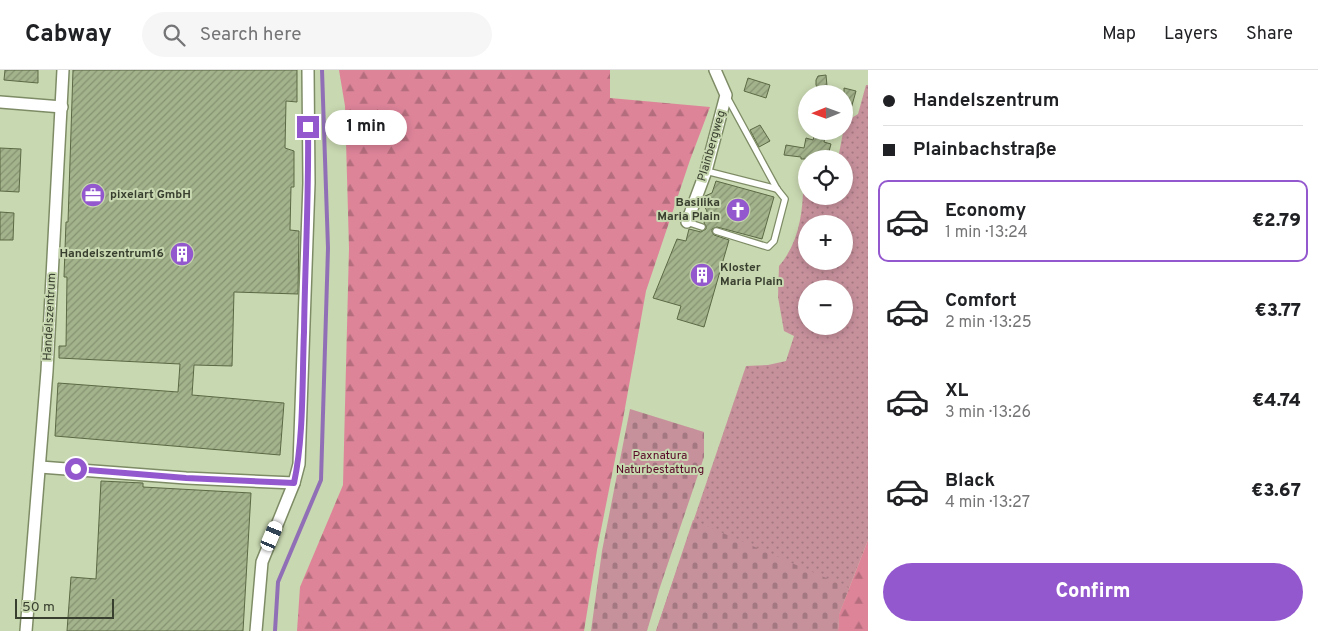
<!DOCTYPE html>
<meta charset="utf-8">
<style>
:root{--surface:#fff;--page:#f6f6f6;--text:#202124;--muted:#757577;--line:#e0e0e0;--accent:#9458ce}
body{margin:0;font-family:Overpass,sans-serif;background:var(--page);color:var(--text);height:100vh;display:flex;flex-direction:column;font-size:19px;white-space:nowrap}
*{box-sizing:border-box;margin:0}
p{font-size:16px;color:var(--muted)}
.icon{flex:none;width:28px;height:28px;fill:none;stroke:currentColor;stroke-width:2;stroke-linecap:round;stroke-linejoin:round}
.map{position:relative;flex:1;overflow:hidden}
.sheet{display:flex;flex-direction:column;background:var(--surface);width:450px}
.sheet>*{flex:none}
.guide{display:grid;align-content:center;height:110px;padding:0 15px;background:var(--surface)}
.needle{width:32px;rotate:269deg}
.buttons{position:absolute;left:798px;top:15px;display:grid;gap:10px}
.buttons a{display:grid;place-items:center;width:55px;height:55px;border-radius:50%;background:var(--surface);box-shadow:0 2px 8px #0003;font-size:25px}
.scale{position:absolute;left:15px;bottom:12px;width:99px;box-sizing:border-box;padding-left:5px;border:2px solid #393f2f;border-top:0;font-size:14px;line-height:18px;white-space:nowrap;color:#393f2f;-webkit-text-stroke:4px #c8d8b0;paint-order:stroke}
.end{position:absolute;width:22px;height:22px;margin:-11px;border:6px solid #9458ce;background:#fff;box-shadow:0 0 0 2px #fff}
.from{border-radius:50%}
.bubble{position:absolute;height:35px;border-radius:18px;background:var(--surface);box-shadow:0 2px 8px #0003;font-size:16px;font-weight:800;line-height:35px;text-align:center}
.car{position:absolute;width:15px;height:30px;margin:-15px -8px;border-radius:6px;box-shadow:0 0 4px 1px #0007;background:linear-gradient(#fff 24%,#345 0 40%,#fff 0 76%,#345 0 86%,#fff 0)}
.guide b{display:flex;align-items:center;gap:18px;height:48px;font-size:19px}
.guide b+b{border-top:1px solid var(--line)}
.guide i{width:12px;height:12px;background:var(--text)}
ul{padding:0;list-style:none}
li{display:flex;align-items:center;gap:15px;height:82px;margin:0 10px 8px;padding:0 5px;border:2px solid transparent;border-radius:10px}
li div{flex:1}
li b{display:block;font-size:19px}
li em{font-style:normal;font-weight:800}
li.active{border-color:var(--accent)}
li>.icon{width:45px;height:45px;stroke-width:1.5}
.action{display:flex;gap:10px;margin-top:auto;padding:10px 15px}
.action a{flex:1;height:58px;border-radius:30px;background:var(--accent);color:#fff;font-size:20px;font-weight:800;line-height:58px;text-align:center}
header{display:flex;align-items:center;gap:30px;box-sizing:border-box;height:70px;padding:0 25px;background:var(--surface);border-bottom:1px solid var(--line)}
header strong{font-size:24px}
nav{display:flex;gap:28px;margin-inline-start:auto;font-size:18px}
.search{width:350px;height:45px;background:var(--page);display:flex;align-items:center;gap:12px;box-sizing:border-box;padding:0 18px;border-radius:28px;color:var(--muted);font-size:19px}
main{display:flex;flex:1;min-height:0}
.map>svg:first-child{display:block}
.grass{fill:url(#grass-dots);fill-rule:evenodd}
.forest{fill:url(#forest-firs)}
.cemetery{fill:url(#cemetery-stones)}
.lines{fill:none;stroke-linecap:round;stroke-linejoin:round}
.stream{stroke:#916fb7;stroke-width:4}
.building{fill:url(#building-hatch);stroke:#5c6945}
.service-casing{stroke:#7e8c66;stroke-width:8}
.minor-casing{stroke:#7e8c66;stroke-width:14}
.service{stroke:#fff;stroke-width:5.5}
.minor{stroke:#fff;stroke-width:11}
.route{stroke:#9458ce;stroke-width:6}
.labels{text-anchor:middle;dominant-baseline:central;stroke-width:4;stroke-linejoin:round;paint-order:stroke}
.street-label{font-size:12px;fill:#393f2f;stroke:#c8d8b0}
.poi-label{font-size:12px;font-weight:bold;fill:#393f2f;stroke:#c8d8b0;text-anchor:start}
.park-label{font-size:12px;fill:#590827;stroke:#c8d8b0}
</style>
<header>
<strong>Cabway</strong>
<div class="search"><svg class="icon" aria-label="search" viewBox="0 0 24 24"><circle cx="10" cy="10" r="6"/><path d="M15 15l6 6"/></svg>Search here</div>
<nav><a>Map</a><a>Layers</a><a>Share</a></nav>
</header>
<main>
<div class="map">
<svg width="868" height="561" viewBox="0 0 868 561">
<defs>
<pattern id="grass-dots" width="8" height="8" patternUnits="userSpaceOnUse" patternTransform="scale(1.25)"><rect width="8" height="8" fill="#c7919c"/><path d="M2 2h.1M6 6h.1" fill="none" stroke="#a37880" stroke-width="1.8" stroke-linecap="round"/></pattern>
<pattern id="forest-firs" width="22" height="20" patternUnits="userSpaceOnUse" patternTransform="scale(1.25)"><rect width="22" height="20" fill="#dd8499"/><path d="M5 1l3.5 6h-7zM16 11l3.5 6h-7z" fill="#b46d7d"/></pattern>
<pattern id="cemetery-stones" width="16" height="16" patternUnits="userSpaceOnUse" patternTransform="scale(1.25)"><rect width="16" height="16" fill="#c7919c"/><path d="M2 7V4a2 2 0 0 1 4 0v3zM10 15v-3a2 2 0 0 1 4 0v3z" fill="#a37880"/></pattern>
<pattern id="building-hatch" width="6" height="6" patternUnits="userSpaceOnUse" patternTransform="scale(1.25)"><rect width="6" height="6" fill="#a3b38b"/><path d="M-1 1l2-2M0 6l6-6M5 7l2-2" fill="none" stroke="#869372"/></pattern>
</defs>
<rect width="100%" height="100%" fill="#c8d8b0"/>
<path class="grass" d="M866,15H868V470L839,544L838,561H656L746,296L768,295L786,291L794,266L784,261L778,227L779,196C801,171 804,135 803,104L806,105V126H844V89H838L845,52L858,44ZM806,154H844V191H806ZM806,219H844V256H806Z"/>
<g class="forest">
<path d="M339,0H610V28L710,37L690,90L646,221L623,349L597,480L584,561H297L300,517L343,415L349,178L345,36Z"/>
<path d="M868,470V561H838L839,544Z"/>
</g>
<g class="cemetery">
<path d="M630,339L704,362V387L659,520L647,561H591L602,481Z"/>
<path d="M693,450L849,518L839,544L838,561H656Z"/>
</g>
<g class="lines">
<path class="stream" d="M275,561L278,512L321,410L328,178L322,0"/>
</g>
<g class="building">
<path d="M5,0H38V13L4,10Z"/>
<path d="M73,0H297V32L286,31L285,78L294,81V117H291L290,160L299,161L298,224L234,222L232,296L194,295L192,325L284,333L280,385L55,366L58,313L178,322L180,294L59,288V276H66L67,207H64L66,152H68Z"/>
<path d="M826,5L827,16L824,19H818L816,15V10L818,6Z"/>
<path d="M748,8L770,15L766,28L744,21Z"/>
<path d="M844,18L856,21L847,53H844Z"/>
<path d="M760,55L770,71L759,77L750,60Z"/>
<path d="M816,61H826L824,72L831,74L827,89H801V87L784,85L786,75L804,78L806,68L813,70Z"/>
<path d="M0,78L21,79L19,122L0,121Z"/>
<path d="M716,111L774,127L762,169L717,157L712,159V162L714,165L729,170L704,257L677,249L681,236L653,228L677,169L686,171L689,159L701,162L706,159V156L704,153L707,141L703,134L705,126L712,123Z"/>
<path d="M0,142L14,143L13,170H0Z"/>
<path d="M101,411L143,413V417L251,423L243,561H67L71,507L96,509Z"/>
</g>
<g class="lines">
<g class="service-casing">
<g id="service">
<path d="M706,101L777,119"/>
<path d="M687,152L702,157"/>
<path d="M716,161L768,177L774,171L785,129L777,119L727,27"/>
</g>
</g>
<g class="minor-casing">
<g id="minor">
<path d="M0,32L62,37"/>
<path d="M687,152L706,101L726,25L715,0"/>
<path d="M40,397L186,408L294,413"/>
<path d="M26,561L47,301L63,0"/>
<path d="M256,561L262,492L294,413L299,394L309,113L308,0"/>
</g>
</g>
<use href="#service" class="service"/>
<use href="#minor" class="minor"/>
</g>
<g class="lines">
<path class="route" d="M76,399L186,408L294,413C304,367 302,309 304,262C305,193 309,125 308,57"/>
</g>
<defs>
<g id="office-disc" transform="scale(1.25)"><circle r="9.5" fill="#9458ce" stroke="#c8d8b0"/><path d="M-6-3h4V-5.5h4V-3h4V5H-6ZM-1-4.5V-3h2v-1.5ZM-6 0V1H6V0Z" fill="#fff"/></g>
<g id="church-disc" transform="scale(1.25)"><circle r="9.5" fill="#9458ce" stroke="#c8d8b0"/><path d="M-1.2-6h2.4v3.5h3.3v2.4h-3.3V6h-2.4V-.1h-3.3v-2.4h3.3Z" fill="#fff"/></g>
<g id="building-disc" transform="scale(1.25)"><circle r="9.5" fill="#9458ce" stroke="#c8d8b0"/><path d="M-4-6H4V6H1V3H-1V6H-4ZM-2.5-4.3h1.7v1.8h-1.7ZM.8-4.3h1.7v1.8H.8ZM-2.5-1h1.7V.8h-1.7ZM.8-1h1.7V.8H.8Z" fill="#fff"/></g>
</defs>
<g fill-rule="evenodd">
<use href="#office-disc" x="93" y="125"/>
<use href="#church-disc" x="738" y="140"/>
<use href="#building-disc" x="182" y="184"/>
<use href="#building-disc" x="702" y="205"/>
</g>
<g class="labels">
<g class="street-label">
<text transform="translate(712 76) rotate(-74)">Plainbergweg</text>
<text transform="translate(50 247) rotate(-87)">Handelszentrum</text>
</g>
<g class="poi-label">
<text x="110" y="125">pixelart GmbH</text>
<text x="720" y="133" text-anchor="end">Basilika<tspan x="720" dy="14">Maria Plain</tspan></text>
<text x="164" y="184" text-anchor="end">Handelszentrum16</text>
<text x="720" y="198">Kloster<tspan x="720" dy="14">Maria Plain</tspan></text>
</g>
<g class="park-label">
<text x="660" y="386">Paxnatura<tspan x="660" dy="14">Naturbestattung</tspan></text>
</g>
</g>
</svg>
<div class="buttons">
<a><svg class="needle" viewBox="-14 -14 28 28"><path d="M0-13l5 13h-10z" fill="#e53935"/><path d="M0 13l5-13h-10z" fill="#757577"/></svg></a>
<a><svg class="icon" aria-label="locate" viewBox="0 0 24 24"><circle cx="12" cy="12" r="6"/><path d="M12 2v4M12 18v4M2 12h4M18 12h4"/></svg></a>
<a>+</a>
<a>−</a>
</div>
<div class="scale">50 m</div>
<i class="end from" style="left:76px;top:399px"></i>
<i class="end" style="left:308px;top:57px"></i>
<div class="bubble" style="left:325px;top:40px;width:82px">1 min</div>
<i class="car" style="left:272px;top:466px;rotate:23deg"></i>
</div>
<section class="sheet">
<div class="guide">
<b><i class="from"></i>Handelszentrum</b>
<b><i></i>Plainbachstraße</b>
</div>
<ul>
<li class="active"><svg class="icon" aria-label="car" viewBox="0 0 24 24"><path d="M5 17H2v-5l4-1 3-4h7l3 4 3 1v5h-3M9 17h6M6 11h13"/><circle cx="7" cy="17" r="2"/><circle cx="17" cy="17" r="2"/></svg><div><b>Economy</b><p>1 min · 13:24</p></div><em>€2.79</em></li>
<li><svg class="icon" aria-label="car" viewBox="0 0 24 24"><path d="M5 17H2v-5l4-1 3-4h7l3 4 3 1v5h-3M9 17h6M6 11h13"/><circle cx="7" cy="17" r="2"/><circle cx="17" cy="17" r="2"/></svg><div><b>Comfort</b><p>2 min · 13:25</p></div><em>€3.77</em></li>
<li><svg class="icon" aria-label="car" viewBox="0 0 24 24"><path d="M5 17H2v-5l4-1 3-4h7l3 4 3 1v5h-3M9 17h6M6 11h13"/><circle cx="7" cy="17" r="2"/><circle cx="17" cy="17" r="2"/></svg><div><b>XL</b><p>3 min · 13:26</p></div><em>€4.74</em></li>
<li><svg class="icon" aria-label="car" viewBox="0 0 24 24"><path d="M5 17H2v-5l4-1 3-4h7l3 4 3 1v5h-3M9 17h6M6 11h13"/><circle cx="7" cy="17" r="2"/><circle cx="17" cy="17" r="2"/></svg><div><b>Black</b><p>4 min · 13:27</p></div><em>€3.67</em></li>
</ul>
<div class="action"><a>Confirm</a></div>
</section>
</main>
